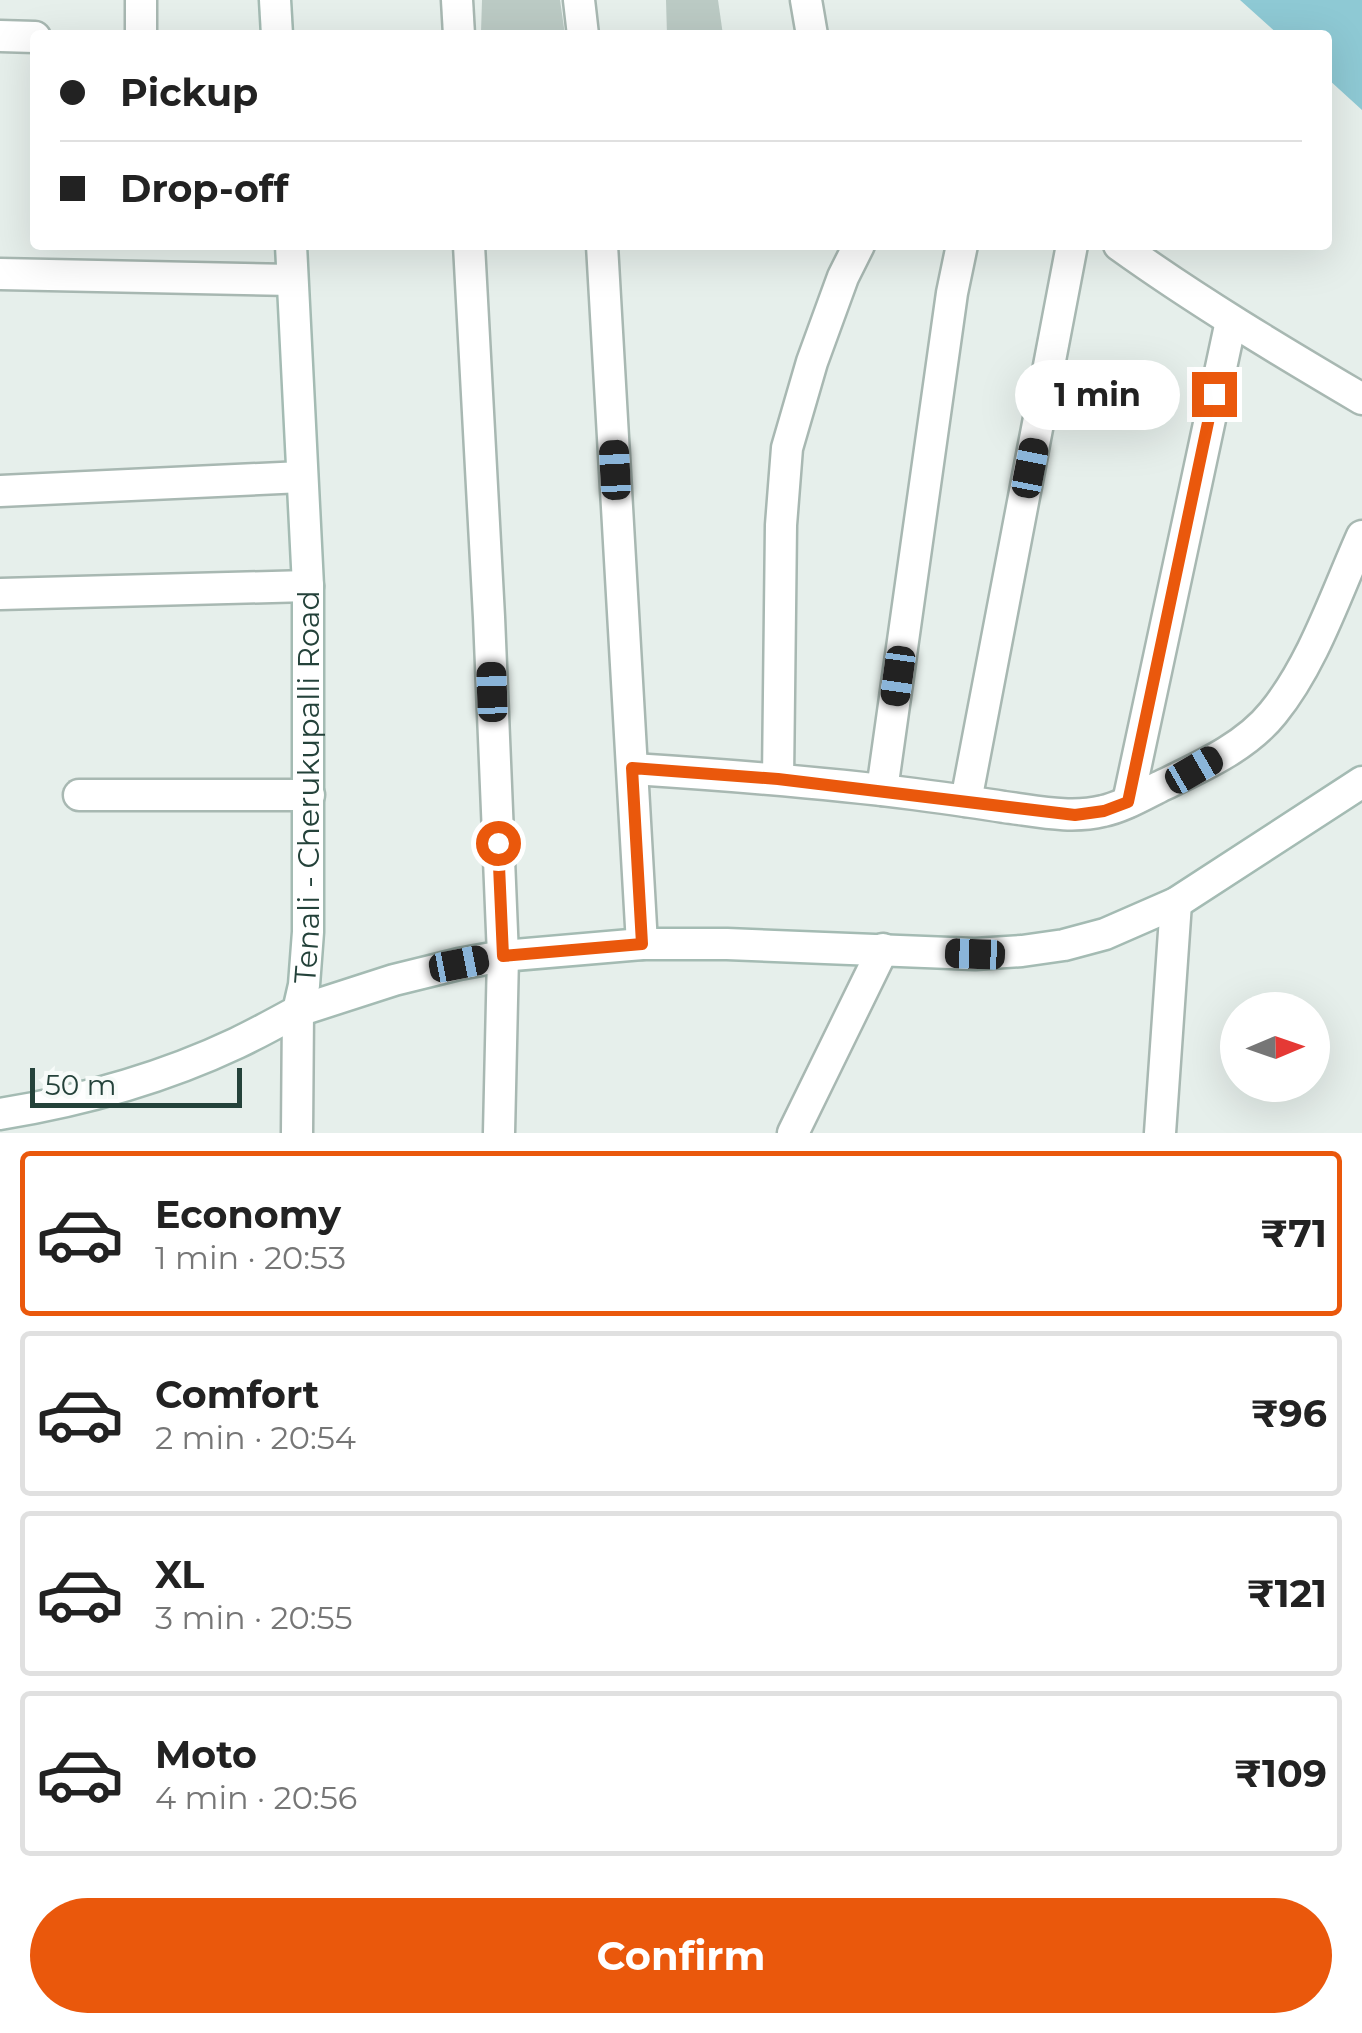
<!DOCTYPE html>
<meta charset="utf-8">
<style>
:root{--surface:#fff;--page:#f6f6f6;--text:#222;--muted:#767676;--line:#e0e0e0;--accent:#ea580c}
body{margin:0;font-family:Montserrat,sans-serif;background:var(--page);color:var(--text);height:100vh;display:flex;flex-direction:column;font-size:38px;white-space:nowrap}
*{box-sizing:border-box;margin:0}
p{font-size:32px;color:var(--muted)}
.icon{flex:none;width:55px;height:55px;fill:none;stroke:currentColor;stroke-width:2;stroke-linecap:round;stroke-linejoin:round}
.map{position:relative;height:1133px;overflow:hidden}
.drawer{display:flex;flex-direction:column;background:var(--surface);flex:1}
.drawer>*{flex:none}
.guide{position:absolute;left:30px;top:30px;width:1302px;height:220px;border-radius:10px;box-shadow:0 10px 40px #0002;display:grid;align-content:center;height:220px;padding:0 30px;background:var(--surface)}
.needle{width:65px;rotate:88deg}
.controls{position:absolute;left:1220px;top:992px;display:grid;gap:20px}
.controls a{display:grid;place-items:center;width:110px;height:110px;border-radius:50%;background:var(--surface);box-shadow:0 10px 40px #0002;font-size:50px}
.scale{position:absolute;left:30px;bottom:25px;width:212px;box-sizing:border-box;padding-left:10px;border:5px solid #24423a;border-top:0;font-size:28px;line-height:35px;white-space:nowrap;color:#24423a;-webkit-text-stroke:8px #f7fbf9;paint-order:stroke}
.end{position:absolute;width:45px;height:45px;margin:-22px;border:12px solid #ea580c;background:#fff;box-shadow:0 0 0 5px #fff}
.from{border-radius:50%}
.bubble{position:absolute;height:70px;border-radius:35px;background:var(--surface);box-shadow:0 10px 40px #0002;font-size:32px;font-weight:700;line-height:70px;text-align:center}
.car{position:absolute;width:30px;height:60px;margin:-30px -15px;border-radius:12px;box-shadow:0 0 8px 2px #0007;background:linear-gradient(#222 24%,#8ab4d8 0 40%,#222 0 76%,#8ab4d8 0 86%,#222 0)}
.guide b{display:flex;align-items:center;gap:35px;height:95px;font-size:38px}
.guide b+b{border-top:2px solid var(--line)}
.guide i{width:25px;height:25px;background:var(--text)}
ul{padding:18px 0 0;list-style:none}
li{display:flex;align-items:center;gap:30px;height:165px;margin:0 20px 15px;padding:0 10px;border:5px solid var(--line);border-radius:10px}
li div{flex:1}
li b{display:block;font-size:38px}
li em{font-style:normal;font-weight:700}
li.active{border-color:var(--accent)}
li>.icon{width:90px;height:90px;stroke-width:1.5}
.cta{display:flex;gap:20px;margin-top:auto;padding:20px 30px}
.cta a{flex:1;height:115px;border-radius:60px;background:var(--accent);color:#fff;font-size:40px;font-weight:700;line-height:115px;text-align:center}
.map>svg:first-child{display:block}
.water{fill:#8ec9d4}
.building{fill:#bbcac4}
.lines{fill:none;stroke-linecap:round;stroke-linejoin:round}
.street-casing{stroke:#a8b8b2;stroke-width:35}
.secondary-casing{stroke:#a4bbb3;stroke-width:35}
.street{stroke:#fff;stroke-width:30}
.secondary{stroke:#fff;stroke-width:30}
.route{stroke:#ea580c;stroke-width:12}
.labels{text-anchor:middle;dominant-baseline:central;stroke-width:8;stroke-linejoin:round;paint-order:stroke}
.street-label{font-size:30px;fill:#24423a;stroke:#f7fbf9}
</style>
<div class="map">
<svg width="1362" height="1133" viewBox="0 0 1362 1133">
<rect width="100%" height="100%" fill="#e6efeb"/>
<path class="water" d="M1240,0H1362V110L1328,79V35H1279Z"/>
<g class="building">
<path d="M482,0H560L565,35L481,32Z"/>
<path d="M666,0H718L723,35H667Z"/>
</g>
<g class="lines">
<g class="street-casing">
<g id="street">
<path d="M457,0L459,35"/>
<path d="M579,0L583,35"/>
<path d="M806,0L812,35"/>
<path d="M141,35V0"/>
<path d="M0,36L35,37"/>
<path d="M469,245L489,617L503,956L499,1133"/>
<path d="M602,245L642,944"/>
<path d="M1119,245C1197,301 1279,350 1362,399"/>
<path d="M0,274L292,280"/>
<path d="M0,491L302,477"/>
<path d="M0,594L308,586"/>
<path d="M633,769C727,775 820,782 914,794C944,798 974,802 1004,807C1037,811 1070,819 1103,811C1122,807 1141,796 1159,787C1198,768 1245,748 1273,713C1313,664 1336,594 1362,536"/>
<path d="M778,779L781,525L787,448L812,362L843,277L859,245"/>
<path d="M882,790L952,293L962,245"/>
<path d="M79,795H309"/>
<path d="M966,801L1072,245"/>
<path d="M1128,802L1231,321"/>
<path d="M297,1133L298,1011"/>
<path d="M793,1133L883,949"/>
<path d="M1160,1133L1176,903"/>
</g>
</g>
<g class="secondary-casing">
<g id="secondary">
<path d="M275,0L277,35"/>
<path d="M298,1011L394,980L459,964L503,956L642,944H727L975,954L1022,951L1064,945L1105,934L1176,903L1362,782"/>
<path id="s1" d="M0,1114C80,1101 163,1078 237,1043C258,1033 278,1022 298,1011L304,985L308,932V586L291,245"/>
</g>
</g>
<use href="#street" class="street"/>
<use href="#secondary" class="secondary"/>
</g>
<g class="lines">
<path class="route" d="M498,843L503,956L642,944L632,768L778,779L1075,815L1104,811L1128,802L1214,394"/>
</g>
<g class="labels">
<g class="street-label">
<text stroke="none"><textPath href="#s1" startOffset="542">Tenali - Cherukupalli Road</textPath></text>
</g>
</g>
</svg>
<div class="controls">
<a><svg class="needle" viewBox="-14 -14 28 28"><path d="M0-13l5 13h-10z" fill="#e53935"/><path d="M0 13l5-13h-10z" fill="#767676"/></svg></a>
</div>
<div class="scale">50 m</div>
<i class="end from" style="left:498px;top:843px"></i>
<i class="end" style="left:1214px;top:394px"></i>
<div class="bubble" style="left:1015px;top:360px;width:165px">1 min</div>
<i class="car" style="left:1030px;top:468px;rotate:11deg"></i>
<i class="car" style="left:615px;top:470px;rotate:357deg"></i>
<i class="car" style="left:898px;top:676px;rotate:188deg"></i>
<i class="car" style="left:492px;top:692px;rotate:358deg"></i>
<i class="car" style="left:1194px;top:770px;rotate:60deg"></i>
<i class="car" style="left:975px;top:954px;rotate:272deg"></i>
<i class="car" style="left:459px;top:964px;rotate:79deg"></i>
<div class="guide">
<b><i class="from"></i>Pickup</b>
<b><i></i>Drop-off</b>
</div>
</div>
<section class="drawer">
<ul>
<li class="active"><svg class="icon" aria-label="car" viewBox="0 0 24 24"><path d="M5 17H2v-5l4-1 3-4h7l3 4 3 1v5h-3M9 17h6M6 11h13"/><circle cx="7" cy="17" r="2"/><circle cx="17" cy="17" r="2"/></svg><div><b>Economy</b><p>1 min · 20:53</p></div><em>₹71</em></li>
<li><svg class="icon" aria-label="car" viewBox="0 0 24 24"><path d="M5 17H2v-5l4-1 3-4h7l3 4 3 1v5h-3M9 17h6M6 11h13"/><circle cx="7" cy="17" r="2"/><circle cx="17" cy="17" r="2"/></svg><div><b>Comfort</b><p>2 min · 20:54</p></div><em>₹96</em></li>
<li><svg class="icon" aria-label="car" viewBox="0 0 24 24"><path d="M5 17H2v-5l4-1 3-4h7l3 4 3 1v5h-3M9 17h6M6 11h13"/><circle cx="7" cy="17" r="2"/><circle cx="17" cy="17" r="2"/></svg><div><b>XL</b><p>3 min · 20:55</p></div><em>₹121</em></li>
<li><svg class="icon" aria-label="car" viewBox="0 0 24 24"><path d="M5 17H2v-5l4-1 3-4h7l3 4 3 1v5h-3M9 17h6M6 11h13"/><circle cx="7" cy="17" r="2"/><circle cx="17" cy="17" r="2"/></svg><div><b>Moto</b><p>4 min · 20:56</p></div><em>₹109</em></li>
</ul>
<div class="cta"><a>Confirm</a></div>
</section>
